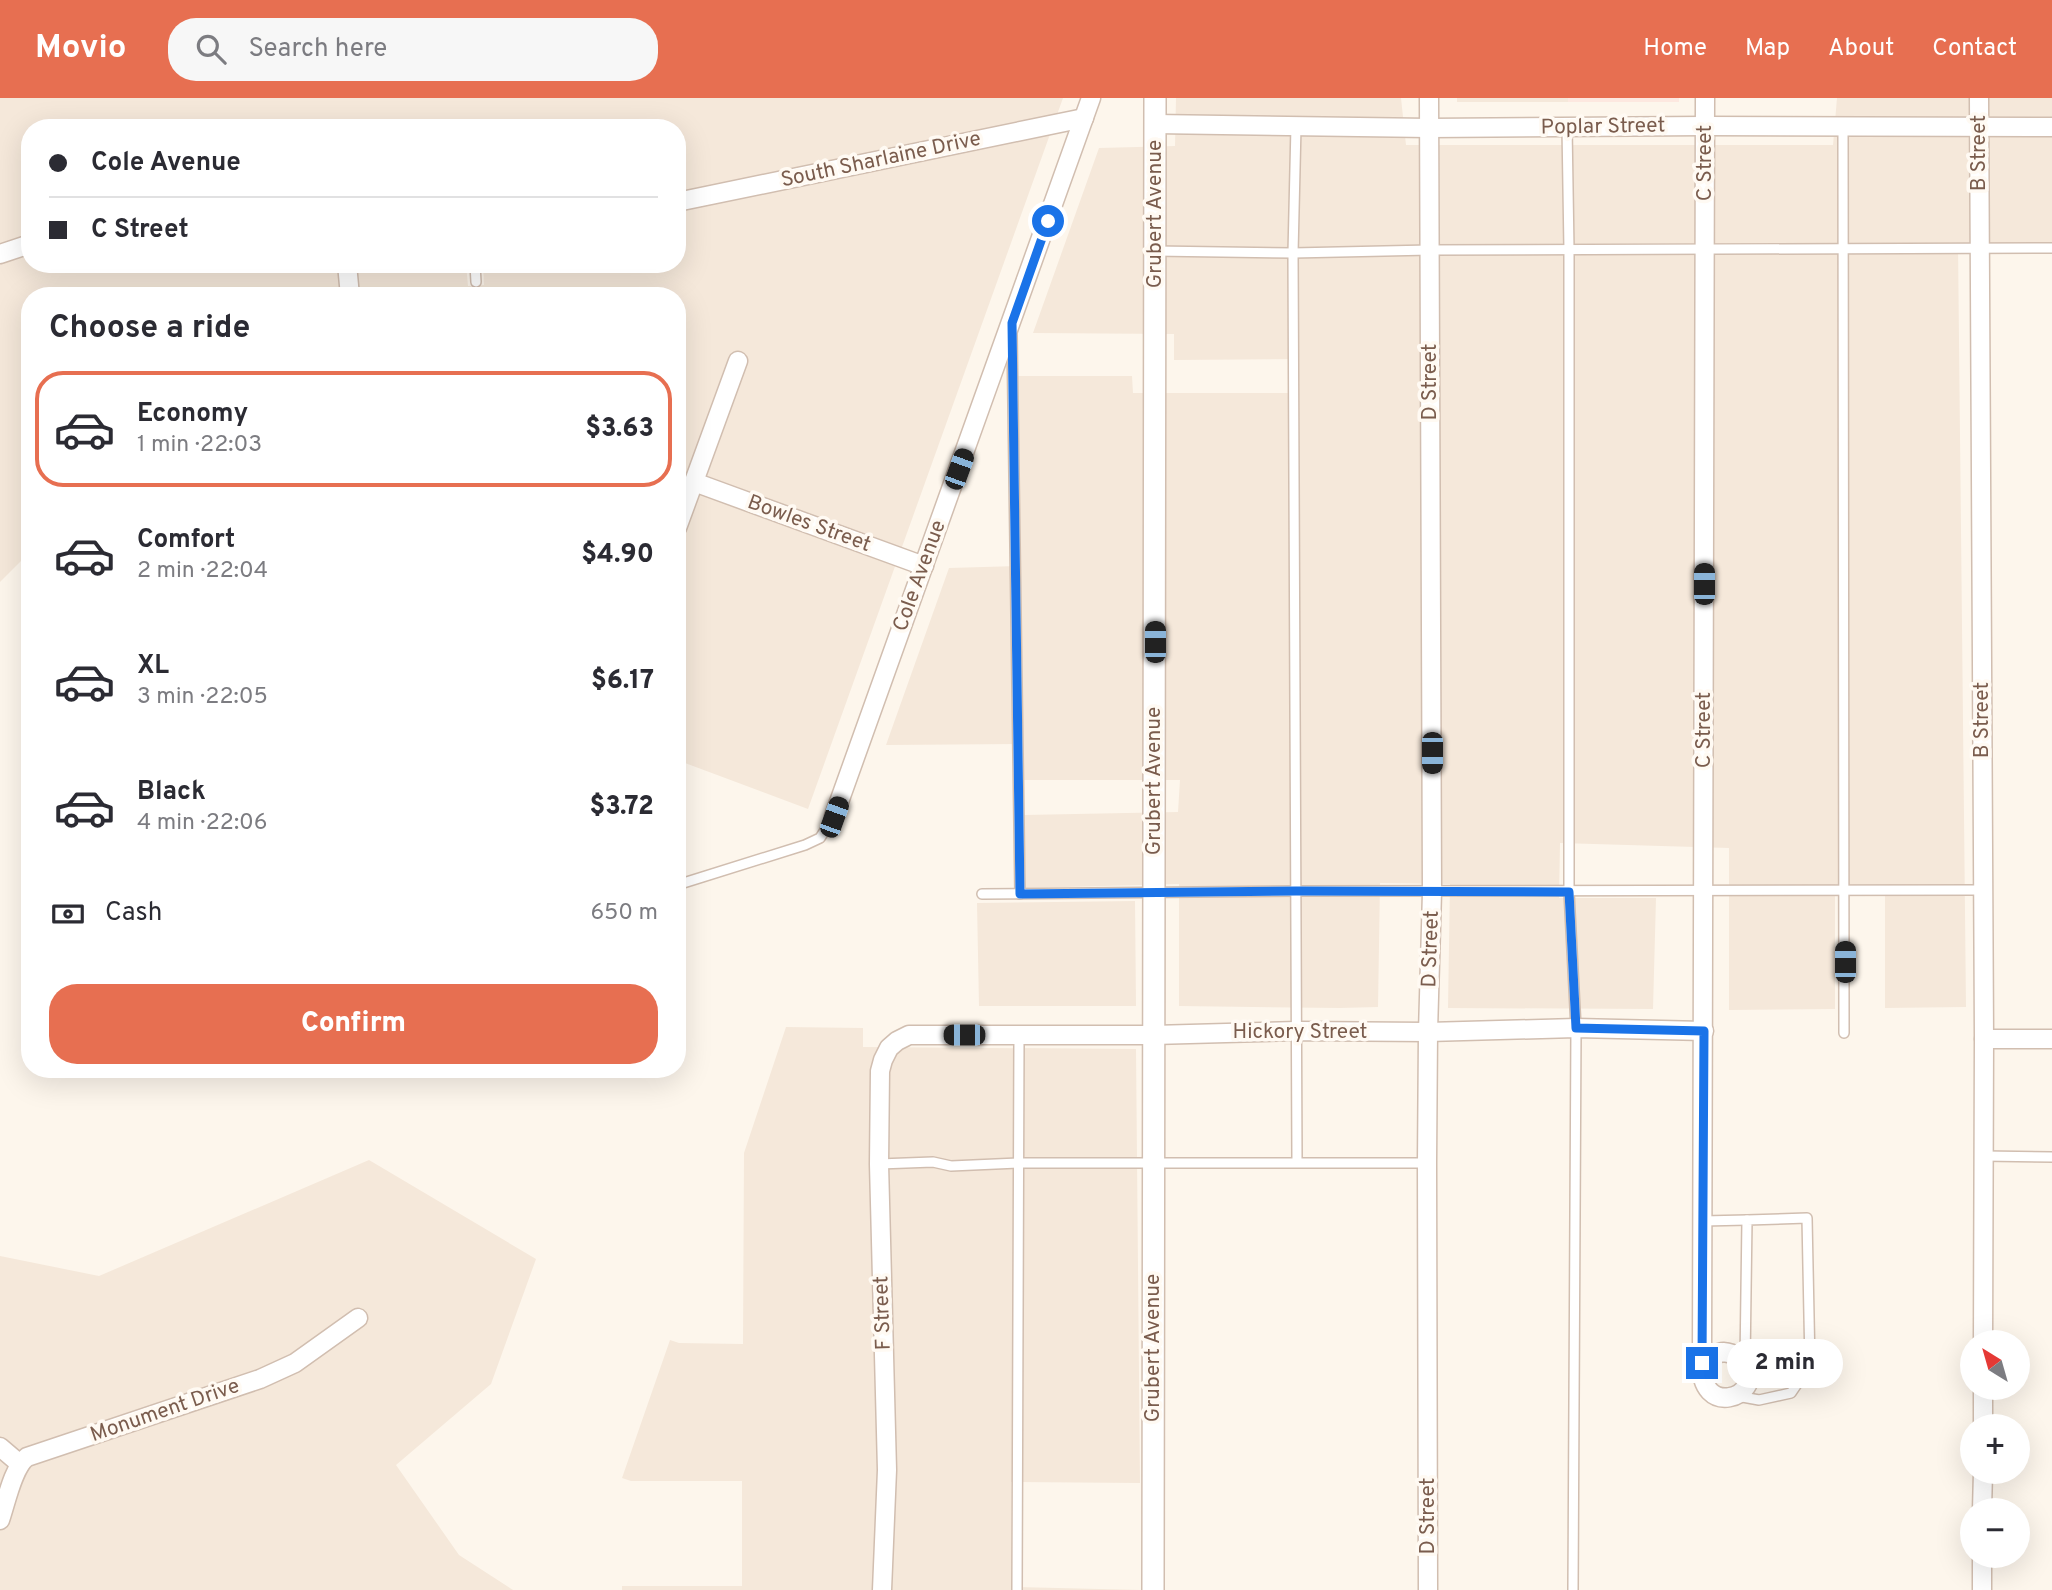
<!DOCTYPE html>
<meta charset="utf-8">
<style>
:root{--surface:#fff;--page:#f7f7f7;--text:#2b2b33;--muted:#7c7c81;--line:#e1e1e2;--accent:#e76f51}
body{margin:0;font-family:Overpass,sans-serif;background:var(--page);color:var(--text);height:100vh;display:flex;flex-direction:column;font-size:26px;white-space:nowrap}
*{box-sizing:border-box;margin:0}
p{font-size:23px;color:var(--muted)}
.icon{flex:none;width:38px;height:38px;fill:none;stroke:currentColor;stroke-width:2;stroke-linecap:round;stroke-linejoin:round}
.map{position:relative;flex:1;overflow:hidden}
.panel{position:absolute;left:21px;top:189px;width:665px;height:791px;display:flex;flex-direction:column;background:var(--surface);border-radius:28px;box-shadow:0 7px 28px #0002}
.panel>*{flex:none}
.guide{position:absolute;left:21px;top:21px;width:665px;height:154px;border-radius:28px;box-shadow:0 7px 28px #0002;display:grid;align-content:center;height:154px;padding:0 28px;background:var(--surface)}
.needle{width:46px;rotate:323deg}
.tools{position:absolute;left:1960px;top:1232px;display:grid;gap:14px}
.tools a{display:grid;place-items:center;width:70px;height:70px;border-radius:50%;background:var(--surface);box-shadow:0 7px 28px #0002;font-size:35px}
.end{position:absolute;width:32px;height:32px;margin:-16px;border:9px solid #1a73e8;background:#fff;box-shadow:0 0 0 4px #fff}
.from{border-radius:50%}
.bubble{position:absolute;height:49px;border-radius:24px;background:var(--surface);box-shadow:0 7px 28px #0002;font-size:23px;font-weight:800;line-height:49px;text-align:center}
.car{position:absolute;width:21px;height:42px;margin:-21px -10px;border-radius:9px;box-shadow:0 0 5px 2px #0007;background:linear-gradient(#222 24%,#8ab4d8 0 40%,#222 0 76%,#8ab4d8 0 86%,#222 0)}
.guide b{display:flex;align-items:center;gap:24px;height:66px;font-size:26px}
.guide b+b{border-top:2px solid var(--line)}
.guide i{width:18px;height:18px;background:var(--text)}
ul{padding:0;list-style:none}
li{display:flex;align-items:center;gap:21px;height:116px;margin:0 14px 10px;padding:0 14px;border:4px solid transparent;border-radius:28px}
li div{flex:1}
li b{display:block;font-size:26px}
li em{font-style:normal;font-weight:800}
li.current{border-color:var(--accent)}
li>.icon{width:63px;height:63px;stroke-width:1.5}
h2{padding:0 28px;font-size:32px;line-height:84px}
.pay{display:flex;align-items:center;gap:18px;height:77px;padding:0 28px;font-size:26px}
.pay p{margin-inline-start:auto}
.action{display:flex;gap:14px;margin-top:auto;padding:14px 28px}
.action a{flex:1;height:80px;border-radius:28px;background:var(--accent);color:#fff;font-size:28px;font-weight:800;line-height:80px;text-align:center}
header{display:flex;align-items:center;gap:42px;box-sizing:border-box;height:98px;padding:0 35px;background:var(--accent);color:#fff}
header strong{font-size:33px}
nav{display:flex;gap:38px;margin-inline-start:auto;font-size:24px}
.search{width:490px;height:63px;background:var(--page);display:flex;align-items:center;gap:18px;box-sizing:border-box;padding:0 24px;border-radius:28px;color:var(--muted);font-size:26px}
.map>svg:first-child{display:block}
.residential{fill:#f5e8da;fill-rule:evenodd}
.commercial{fill:#fde8e0}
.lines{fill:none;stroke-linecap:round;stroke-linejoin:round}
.service-casing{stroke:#d1beb0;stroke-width:12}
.minor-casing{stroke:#d1beb0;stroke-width:21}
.tertiary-casing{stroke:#d1beb0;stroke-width:24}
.service{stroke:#fff;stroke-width:9}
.minor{stroke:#fff;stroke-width:18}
.tertiary{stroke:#fff;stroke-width:21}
.route{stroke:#1a73e8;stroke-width:9}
.labels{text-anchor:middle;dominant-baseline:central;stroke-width:7;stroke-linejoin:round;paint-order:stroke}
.street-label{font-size:21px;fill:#7a5c4d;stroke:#fffaf3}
</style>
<header>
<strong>Movio</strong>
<div class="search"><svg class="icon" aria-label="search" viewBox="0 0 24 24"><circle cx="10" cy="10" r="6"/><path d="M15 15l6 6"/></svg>Search here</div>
<nav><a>Home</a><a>Map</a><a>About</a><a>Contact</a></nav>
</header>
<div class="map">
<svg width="2052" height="1492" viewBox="0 0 2052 1492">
<rect width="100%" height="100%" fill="#fdf6ec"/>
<g class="residential">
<path d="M0,0H1063L808,711L677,662V198H30V454L0,484ZM30,30H677V166H483L484,187L468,188L466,166H30Z"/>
<path d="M1176,0H1401L1406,47H1833L1837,0H2052V146H1958L1966,909L1885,910V787L1835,786V911L1729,912V750L1560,745L1559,800H1656L1653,911L1448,910L1450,786L1380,785L1378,909L1340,910L1179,908V786L1026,790L1024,717L1178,714L1180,682H1024L1023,646L886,647L949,470L1021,468L1018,278H1132L1133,295H1297L1299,261L1174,262V236L1033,235L1099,50L1175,48Z"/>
<rect x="1457" y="0" width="111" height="4"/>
<path d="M1135,803L1136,908H979L977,805Z"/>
<path d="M786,929L863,930V949L1136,951L1140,1385L1011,1384V1489L1141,1492H622V1488H742V1383H631L622,1380L670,1242L679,1245L743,1246L744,1055Z"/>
<path d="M369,1062L536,1161L491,1286L396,1367L459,1457L513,1492H0V1158L99,1178Z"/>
</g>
<rect class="commercial" x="1568" y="0" width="111" height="4"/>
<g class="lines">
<g class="service-casing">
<g id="service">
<path d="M1296,28L1293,155L1297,1064"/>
<path d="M1843,28L1844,935"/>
<path d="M1567,29L1569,152V794L1576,930L1573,1492"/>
<path d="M1155,153L1293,155L1430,152L2052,150"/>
<path d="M475,166L476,184"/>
<path d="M1012,237L1020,796"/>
<path d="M677,787L805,747L820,740L834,718"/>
<path d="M982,796L1296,793L1983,792"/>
<path d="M1984,1058L2052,1059"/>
<path d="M879,1066L933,1064L951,1068L1019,1065H1427"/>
<path d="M1703,1123L1747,1122"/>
<path d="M1737,1298L1759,1302L1791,1295L1810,1267L1807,1120L1747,1122L1745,1264"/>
<path d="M1017,1492L1019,937"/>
</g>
</g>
<g class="minor-casing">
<g id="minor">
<path d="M1979,0L1984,941L1983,1244"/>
<path d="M1155,26L1429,30L1705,28L2052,29"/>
<path d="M677,104L1084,20"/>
<path d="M0,156L30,146"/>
<path d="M347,166L350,198"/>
<path d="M694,384L924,468"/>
<path d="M677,430L738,263"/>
<path d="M834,718L1091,0"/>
<path d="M1984,941H2052"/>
<path d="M1723,1254C1732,1255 1741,1258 1746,1267C1764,1300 1698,1321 1702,1264L1712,1257Z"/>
<path d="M1702,1264L1705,0"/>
<path d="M1983,1328V1290"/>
<path d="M0,1349L20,1366"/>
<path d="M1982,1412L1983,1374"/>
<path d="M0,1422C6,1405 13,1369 27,1359L260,1281L295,1265L358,1220"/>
<path d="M882,1492L887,1372L879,1066L880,973L883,962L889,950L897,943L909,937H1153L1297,933L1428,934L1576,930L1704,933"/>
<path d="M1428,1492L1427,1065L1428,934L1432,794L1429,0"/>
<path d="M1982,1492V1458"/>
</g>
</g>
<g class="tertiary-casing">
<path id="tertiary" d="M1153,1492L1155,0"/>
</g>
<use href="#service" class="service"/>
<use href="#minor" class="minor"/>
<use href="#tertiary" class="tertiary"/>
</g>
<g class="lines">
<path class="route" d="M1048,123L1012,225L1020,796L1296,793L1569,794L1576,930L1704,933L1702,1265"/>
</g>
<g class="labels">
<g class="street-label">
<text transform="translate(1603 29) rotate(-1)">Poplar Street</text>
<text transform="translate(1979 55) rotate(-90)">B Street</text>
<text transform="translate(881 62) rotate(-12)">South Sharlaine Drive</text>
<text transform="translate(1705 65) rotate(-90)">C Street</text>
<text transform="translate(1155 116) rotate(-90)">Grubert Avenue</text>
<text transform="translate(1430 284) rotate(-90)">D Street</text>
<text transform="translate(809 426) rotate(20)">Bowles Street</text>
<text transform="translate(920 478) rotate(-70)">Cole Avenue</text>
<text transform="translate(1982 622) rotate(-90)">B Street</text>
<text transform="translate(1704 632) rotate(-90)">C Street</text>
<text transform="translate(1154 683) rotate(-90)">Grubert Avenue</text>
<text transform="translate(1431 851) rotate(-88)">D Street</text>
<text x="1300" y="934">Hickory Street</text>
<text transform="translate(883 1215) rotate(-92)">F Street</text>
<text transform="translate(1153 1250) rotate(-90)">Grubert Avenue</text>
<text transform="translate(165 1313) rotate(-19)">Monument Drive</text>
<text transform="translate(1428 1418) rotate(-90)">D Street</text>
</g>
</g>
</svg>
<div class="tools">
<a><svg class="needle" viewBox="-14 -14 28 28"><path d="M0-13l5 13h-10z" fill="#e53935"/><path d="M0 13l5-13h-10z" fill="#7c7c81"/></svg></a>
<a>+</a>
<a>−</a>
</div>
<i class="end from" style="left:1048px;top:123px"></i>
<i class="end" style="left:1702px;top:1265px"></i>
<div class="bubble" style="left:1727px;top:1241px;width:116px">2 min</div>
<i class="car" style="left:959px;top:371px;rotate:20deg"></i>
<i class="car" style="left:1704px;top:486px;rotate:0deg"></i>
<i class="car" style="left:1155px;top:544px;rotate:0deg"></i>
<i class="car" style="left:1432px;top:655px;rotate:180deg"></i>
<i class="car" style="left:834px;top:719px;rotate:20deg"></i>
<i class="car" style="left:1845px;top:864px;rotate:0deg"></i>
<i class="car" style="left:964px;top:937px;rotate:270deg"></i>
<div class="guide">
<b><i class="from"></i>Cole Avenue</b>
<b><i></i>C Street</b>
</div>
<section class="panel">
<h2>Choose a ride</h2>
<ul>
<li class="current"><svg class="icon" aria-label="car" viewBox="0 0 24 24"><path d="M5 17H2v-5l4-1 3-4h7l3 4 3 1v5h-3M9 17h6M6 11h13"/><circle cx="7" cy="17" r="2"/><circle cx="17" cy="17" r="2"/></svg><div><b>Economy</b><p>1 min · 22:03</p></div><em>$3.63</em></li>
<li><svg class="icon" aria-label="car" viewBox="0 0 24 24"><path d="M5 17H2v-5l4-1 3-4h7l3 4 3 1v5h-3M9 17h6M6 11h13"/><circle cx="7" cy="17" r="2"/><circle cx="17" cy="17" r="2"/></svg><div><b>Comfort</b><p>2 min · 22:04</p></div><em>$4.90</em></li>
<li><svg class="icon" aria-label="car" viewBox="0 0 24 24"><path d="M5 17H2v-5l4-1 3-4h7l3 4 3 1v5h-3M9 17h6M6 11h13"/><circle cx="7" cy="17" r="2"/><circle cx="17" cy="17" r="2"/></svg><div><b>XL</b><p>3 min · 22:05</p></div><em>$6.17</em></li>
<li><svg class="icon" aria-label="car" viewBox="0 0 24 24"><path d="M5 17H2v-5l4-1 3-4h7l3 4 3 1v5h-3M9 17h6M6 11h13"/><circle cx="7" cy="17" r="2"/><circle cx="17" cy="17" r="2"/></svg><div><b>Black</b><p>4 min · 22:06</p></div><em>$3.72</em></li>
</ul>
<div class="pay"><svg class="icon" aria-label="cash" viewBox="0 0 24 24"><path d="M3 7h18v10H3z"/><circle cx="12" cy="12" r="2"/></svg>Cash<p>650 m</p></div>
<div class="action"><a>Confirm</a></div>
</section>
</div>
